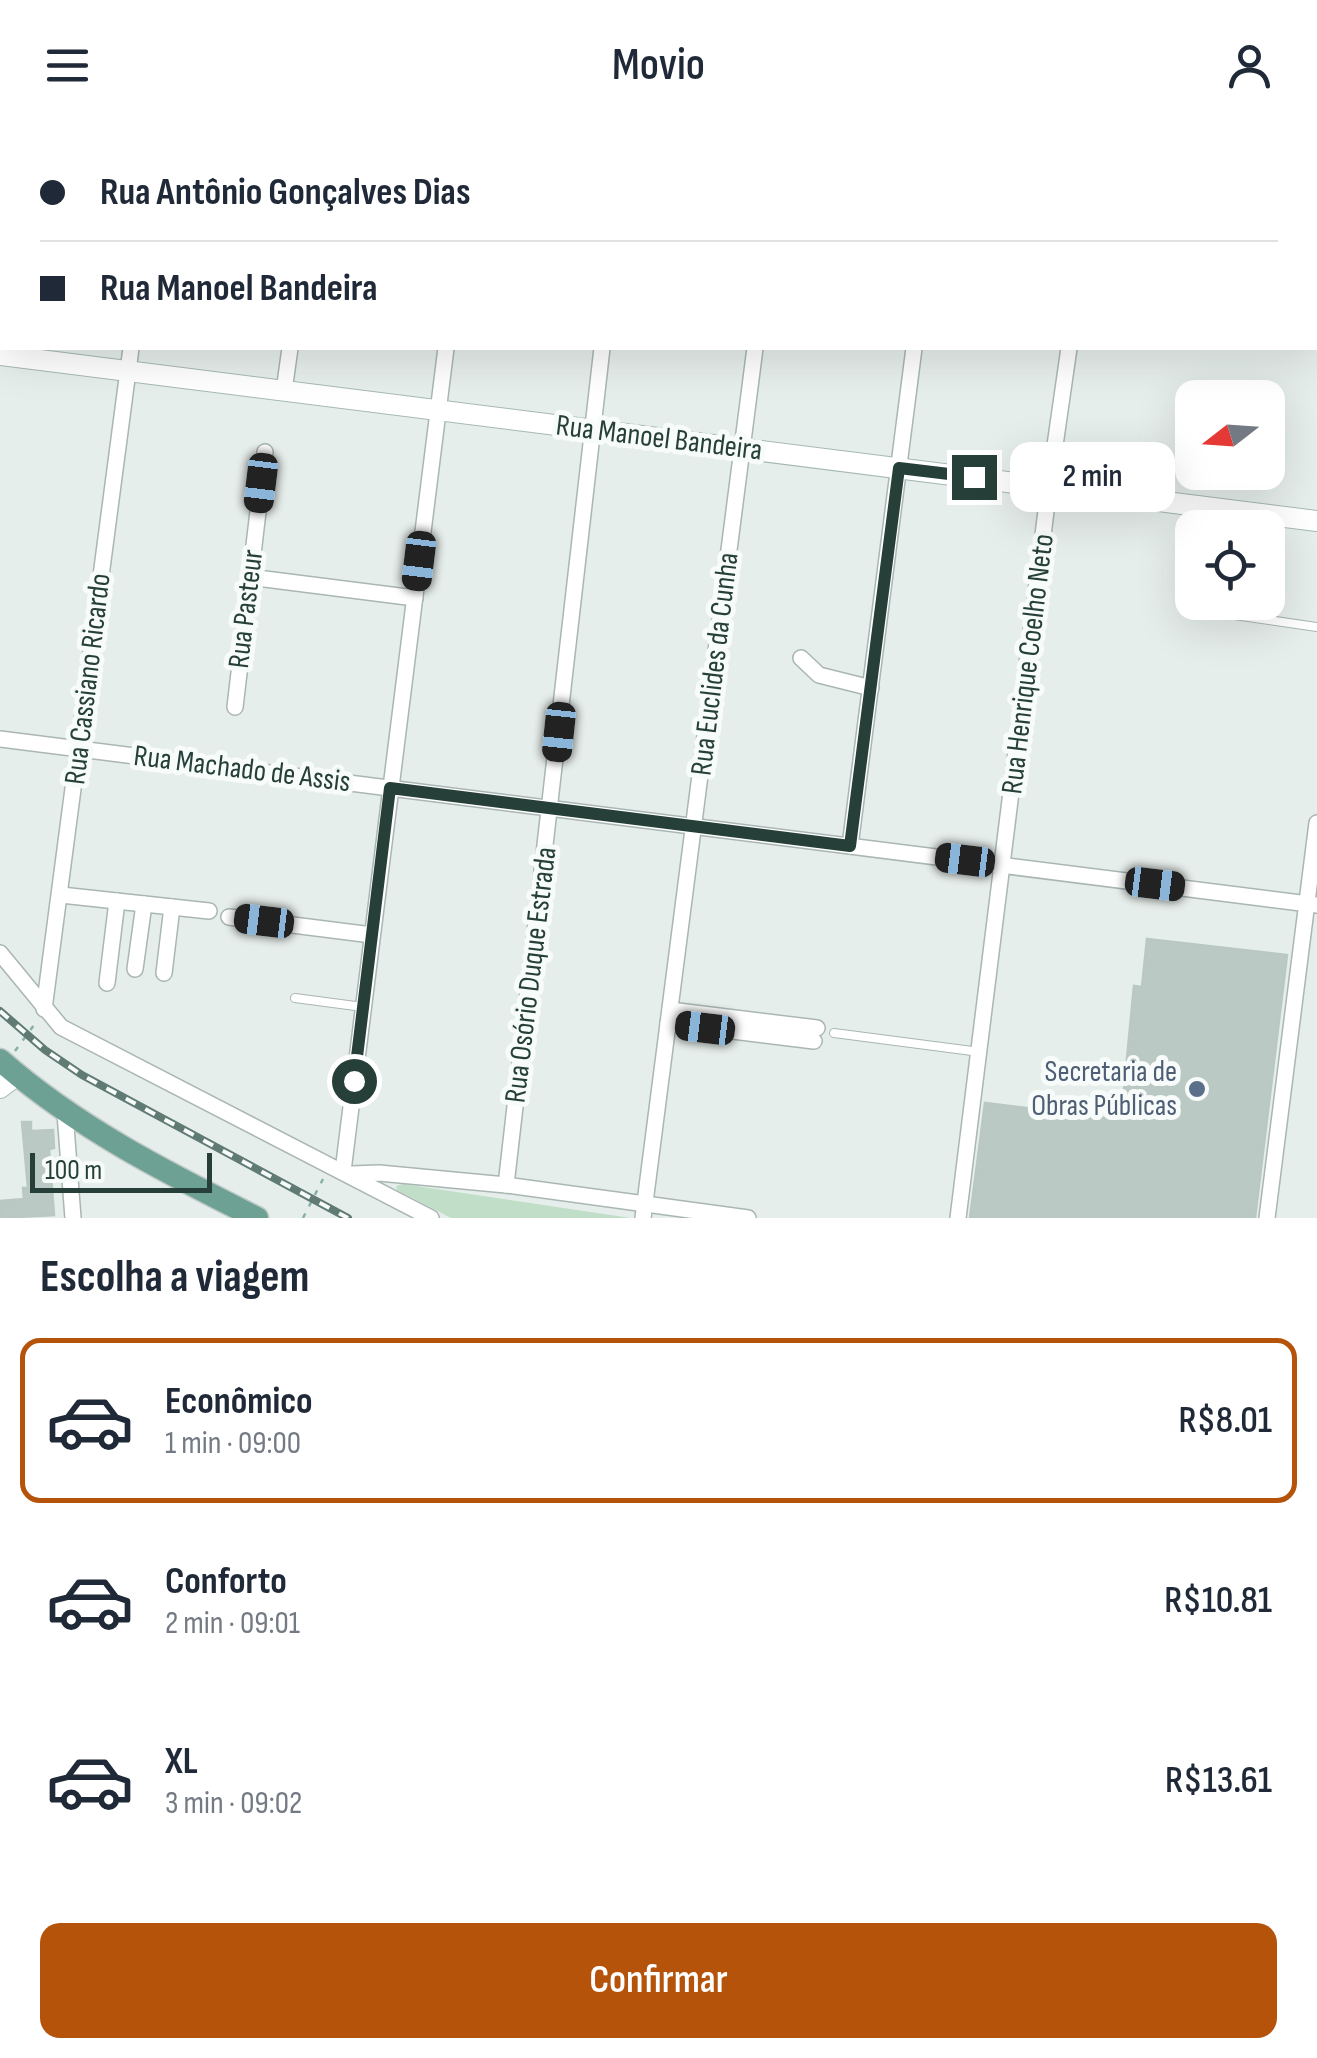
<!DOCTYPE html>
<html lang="pt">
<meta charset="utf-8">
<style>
:root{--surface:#fff;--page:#f2f2f3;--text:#1f2937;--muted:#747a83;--line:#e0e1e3;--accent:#b45309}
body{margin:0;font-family:"Sofia Sans Condensed",sans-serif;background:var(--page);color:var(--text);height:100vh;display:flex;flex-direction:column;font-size:38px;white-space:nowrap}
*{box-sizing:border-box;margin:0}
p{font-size:32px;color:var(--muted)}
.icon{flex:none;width:55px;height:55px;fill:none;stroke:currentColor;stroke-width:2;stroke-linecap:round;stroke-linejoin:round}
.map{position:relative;height:1088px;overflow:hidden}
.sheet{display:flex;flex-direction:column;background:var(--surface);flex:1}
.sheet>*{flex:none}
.guide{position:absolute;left:0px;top:0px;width:1318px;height:220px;box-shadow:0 10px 40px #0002;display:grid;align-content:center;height:220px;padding:0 40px;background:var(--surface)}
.needle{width:65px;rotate:253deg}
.fabs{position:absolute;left:1175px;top:250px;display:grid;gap:20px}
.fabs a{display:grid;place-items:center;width:110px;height:110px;border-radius:20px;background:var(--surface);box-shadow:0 10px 40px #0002;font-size:50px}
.scale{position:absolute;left:30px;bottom:25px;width:182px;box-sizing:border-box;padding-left:10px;border:5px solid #264039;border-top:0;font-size:28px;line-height:35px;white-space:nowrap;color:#264039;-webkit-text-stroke:8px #f7fbf9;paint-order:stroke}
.end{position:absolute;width:45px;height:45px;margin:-22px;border:12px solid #264039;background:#fff;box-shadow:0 0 0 5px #fff}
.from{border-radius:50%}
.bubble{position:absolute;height:70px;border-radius:20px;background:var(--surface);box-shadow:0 10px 40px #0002;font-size:32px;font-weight:600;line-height:70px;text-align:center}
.car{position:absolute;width:30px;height:60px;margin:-30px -15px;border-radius:12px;box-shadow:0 0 8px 2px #0007;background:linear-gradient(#222 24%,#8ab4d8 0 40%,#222 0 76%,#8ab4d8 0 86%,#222 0)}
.guide b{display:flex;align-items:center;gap:35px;height:95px;font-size:38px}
.guide b+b{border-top:2px solid var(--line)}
.guide i{width:25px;height:25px;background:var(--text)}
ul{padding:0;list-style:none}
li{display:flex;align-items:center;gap:30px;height:165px;margin:0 20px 15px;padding:0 20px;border:5px solid transparent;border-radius:20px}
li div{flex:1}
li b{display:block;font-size:38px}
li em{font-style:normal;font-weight:600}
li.active{border-color:var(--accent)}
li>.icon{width:90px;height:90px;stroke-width:1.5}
h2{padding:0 40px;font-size:45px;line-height:120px}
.cta{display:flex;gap:20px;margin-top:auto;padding:20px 40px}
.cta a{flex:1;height:115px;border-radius:20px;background:var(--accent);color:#fff;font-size:40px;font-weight:600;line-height:115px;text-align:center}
header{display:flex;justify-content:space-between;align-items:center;height:130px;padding:0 40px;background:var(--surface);font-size:45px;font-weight:600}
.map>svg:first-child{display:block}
.green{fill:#c0dec8}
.building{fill:#bbc9c4;stroke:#b9c8c1;stroke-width:2.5}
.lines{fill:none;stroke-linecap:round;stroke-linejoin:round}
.lane-casing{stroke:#a9b6b2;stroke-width:10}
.street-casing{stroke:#a9b6b2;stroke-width:18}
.secondary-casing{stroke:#a5b9b2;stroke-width:22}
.primary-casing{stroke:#c2cac8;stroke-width:25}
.path{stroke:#88b0a4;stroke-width:2.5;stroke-dasharray:5 8;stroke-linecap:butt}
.lane{stroke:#fff;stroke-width:8}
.street{stroke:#fff;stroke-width:15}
.secondary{stroke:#fff;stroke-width:20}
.primary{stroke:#6da194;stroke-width:22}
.rail-casing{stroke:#607b74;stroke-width:8}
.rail{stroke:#f7fbf9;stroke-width:4;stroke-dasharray:11;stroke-linecap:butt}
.route{stroke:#264039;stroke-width:12}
.service-dot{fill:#5c6f8a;stroke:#f7fbf9;stroke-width:4}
.labels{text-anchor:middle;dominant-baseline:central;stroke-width:10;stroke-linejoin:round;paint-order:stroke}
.street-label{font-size:30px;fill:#264039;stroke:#f7fbf9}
.service-label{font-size:30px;fill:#4e5e75;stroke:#f7fbf9;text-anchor:end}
</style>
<header><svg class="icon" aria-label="menu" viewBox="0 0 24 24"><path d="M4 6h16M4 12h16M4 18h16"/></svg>Movio<svg class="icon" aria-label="person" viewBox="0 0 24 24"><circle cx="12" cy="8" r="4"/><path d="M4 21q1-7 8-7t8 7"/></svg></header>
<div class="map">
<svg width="1317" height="1088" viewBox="0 0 1317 1088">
<rect width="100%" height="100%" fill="#e6eeeb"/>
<path class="green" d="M403,1054L631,1088H451L397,1060L396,1056Z"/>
<g class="building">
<path d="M1147,809L1287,825L1255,1088H970L985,973L1121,990L1134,856L1142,857Z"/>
<path d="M22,992H31V1001L53,1000L54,1018L49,1019L54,1085L0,1088V1071L24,1069L23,1058H28Z"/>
</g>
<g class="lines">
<g class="lane-casing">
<g id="lane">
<path d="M1200,480L1317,497"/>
<path d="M295,868L363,877"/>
<path d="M834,903L980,922"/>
</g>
</g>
<g class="street-casing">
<g id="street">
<path d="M159,2L160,0"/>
<path d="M318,2V0"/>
<path d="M473,2L474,0"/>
<path d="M628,2L629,0"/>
<path d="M783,2V0"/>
<path d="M939,2L940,0"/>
<path d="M1094,2L1095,0"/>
<path d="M1,131L2,102"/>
<path d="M1315,193L1317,194"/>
<path d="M284,261L290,218"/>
<path d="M249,447L415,468"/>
<path d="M801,528L819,545L871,558"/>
<path d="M235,577L265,322"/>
<path d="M0,609L1317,775"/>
<path d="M850,716L914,218"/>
<path d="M61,765L209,781"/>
<path d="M229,787L372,805"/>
<path d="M0,823L61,897L431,1088"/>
<path d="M135,839L144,774"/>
<path d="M164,843L172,777"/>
<path d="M107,853L117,771"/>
<path d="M44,879L131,218"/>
<path d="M670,880L817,898"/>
<path d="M668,893L814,911"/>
<path d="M65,983L73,1088"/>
<path d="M343,1041L446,218"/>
<path d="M352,1044L379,1043L506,1055L748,1088"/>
<path d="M506,1055L602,218"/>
<path d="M643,1088L755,218"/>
<path d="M958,1088L1049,357L1069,218"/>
<path d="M1267,1088L1317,693"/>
</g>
</g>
<g class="secondary-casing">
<g id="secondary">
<path d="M1285,0L1305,2"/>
<path d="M0,225L1317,391"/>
<path d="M0,958L17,945"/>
</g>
</g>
<g class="primary-casing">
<path id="primary" d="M0,930C76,997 167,1043 257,1088"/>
</g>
<g class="path">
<path d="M15,921L37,891"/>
<path d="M303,1088L323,1049"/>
</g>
<use href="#lane" class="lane"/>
<use href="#street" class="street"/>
<use href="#secondary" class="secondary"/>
<use href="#primary" class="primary"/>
<g class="rail-casing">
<path id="rail" d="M0,881L45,920L82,945L348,1088"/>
</g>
<use href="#rail" class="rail"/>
</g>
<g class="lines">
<path class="route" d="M354,951L390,658L850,716L899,338L974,347"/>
</g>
<circle class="service-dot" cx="1197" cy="959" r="10"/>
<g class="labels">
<g class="street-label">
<text transform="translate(659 308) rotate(7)">Rua Manoel Bandeira</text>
<text transform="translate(246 479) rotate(-83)">Rua Pasteur</text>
<text transform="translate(715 534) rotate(-83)">Rua Euclides da Cunha</text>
<text transform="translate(1028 534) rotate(-83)">Rua Henrique Coelho Neto</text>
<text transform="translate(88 549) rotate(-83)">Rua Cassiano Ricardo</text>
<text transform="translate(242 639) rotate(7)">Rua Machado de Assis</text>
<text transform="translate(531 845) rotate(-83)">Rua Osório Duque Estrada</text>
</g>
<g class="service-label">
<text x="1177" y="942">Secretaria de<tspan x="1177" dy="34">Obras Públicas</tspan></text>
</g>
</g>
</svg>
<div class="fabs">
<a><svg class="needle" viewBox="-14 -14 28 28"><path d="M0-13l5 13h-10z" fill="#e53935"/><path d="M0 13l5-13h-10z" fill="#747a83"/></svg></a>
<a><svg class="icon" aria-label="locate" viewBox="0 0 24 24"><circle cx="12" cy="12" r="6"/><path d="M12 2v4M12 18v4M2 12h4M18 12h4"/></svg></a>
</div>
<div class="scale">100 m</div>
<i class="end from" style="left:354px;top:951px"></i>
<i class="end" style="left:974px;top:347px"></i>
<div class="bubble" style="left:1010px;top:312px;width:165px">2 min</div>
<i class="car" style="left:261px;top:353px;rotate:187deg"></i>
<i class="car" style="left:419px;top:431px;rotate:187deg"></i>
<i class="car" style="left:559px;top:602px;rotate:186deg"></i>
<i class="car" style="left:965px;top:730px;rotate:277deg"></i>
<i class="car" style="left:1155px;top:754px;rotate:97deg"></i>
<i class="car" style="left:264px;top:791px;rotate:277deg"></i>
<i class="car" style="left:705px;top:898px;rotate:277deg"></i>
<div class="guide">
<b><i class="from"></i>Rua Antônio Gonçalves Dias</b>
<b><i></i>Rua Manoel Bandeira</b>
</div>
</div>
<section class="sheet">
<h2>Escolha a viagem</h2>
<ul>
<li class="active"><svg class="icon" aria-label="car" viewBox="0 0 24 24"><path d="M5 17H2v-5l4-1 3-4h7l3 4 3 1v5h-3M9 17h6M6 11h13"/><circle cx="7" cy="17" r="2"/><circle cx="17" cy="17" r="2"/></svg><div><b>Econômico</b><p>1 min · 09:00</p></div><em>R$8.01</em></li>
<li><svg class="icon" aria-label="car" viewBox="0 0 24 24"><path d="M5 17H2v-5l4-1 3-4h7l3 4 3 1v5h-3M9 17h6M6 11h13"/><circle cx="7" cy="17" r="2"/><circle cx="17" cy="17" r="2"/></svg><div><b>Conforto</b><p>2 min · 09:01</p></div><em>R$10.81</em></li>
<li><svg class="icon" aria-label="car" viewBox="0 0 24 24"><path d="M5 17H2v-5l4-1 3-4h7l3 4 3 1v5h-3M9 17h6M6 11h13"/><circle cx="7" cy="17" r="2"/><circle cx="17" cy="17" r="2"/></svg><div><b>XL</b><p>3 min · 09:02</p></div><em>R$13.61</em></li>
</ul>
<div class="cta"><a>Confirmar</a></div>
</section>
